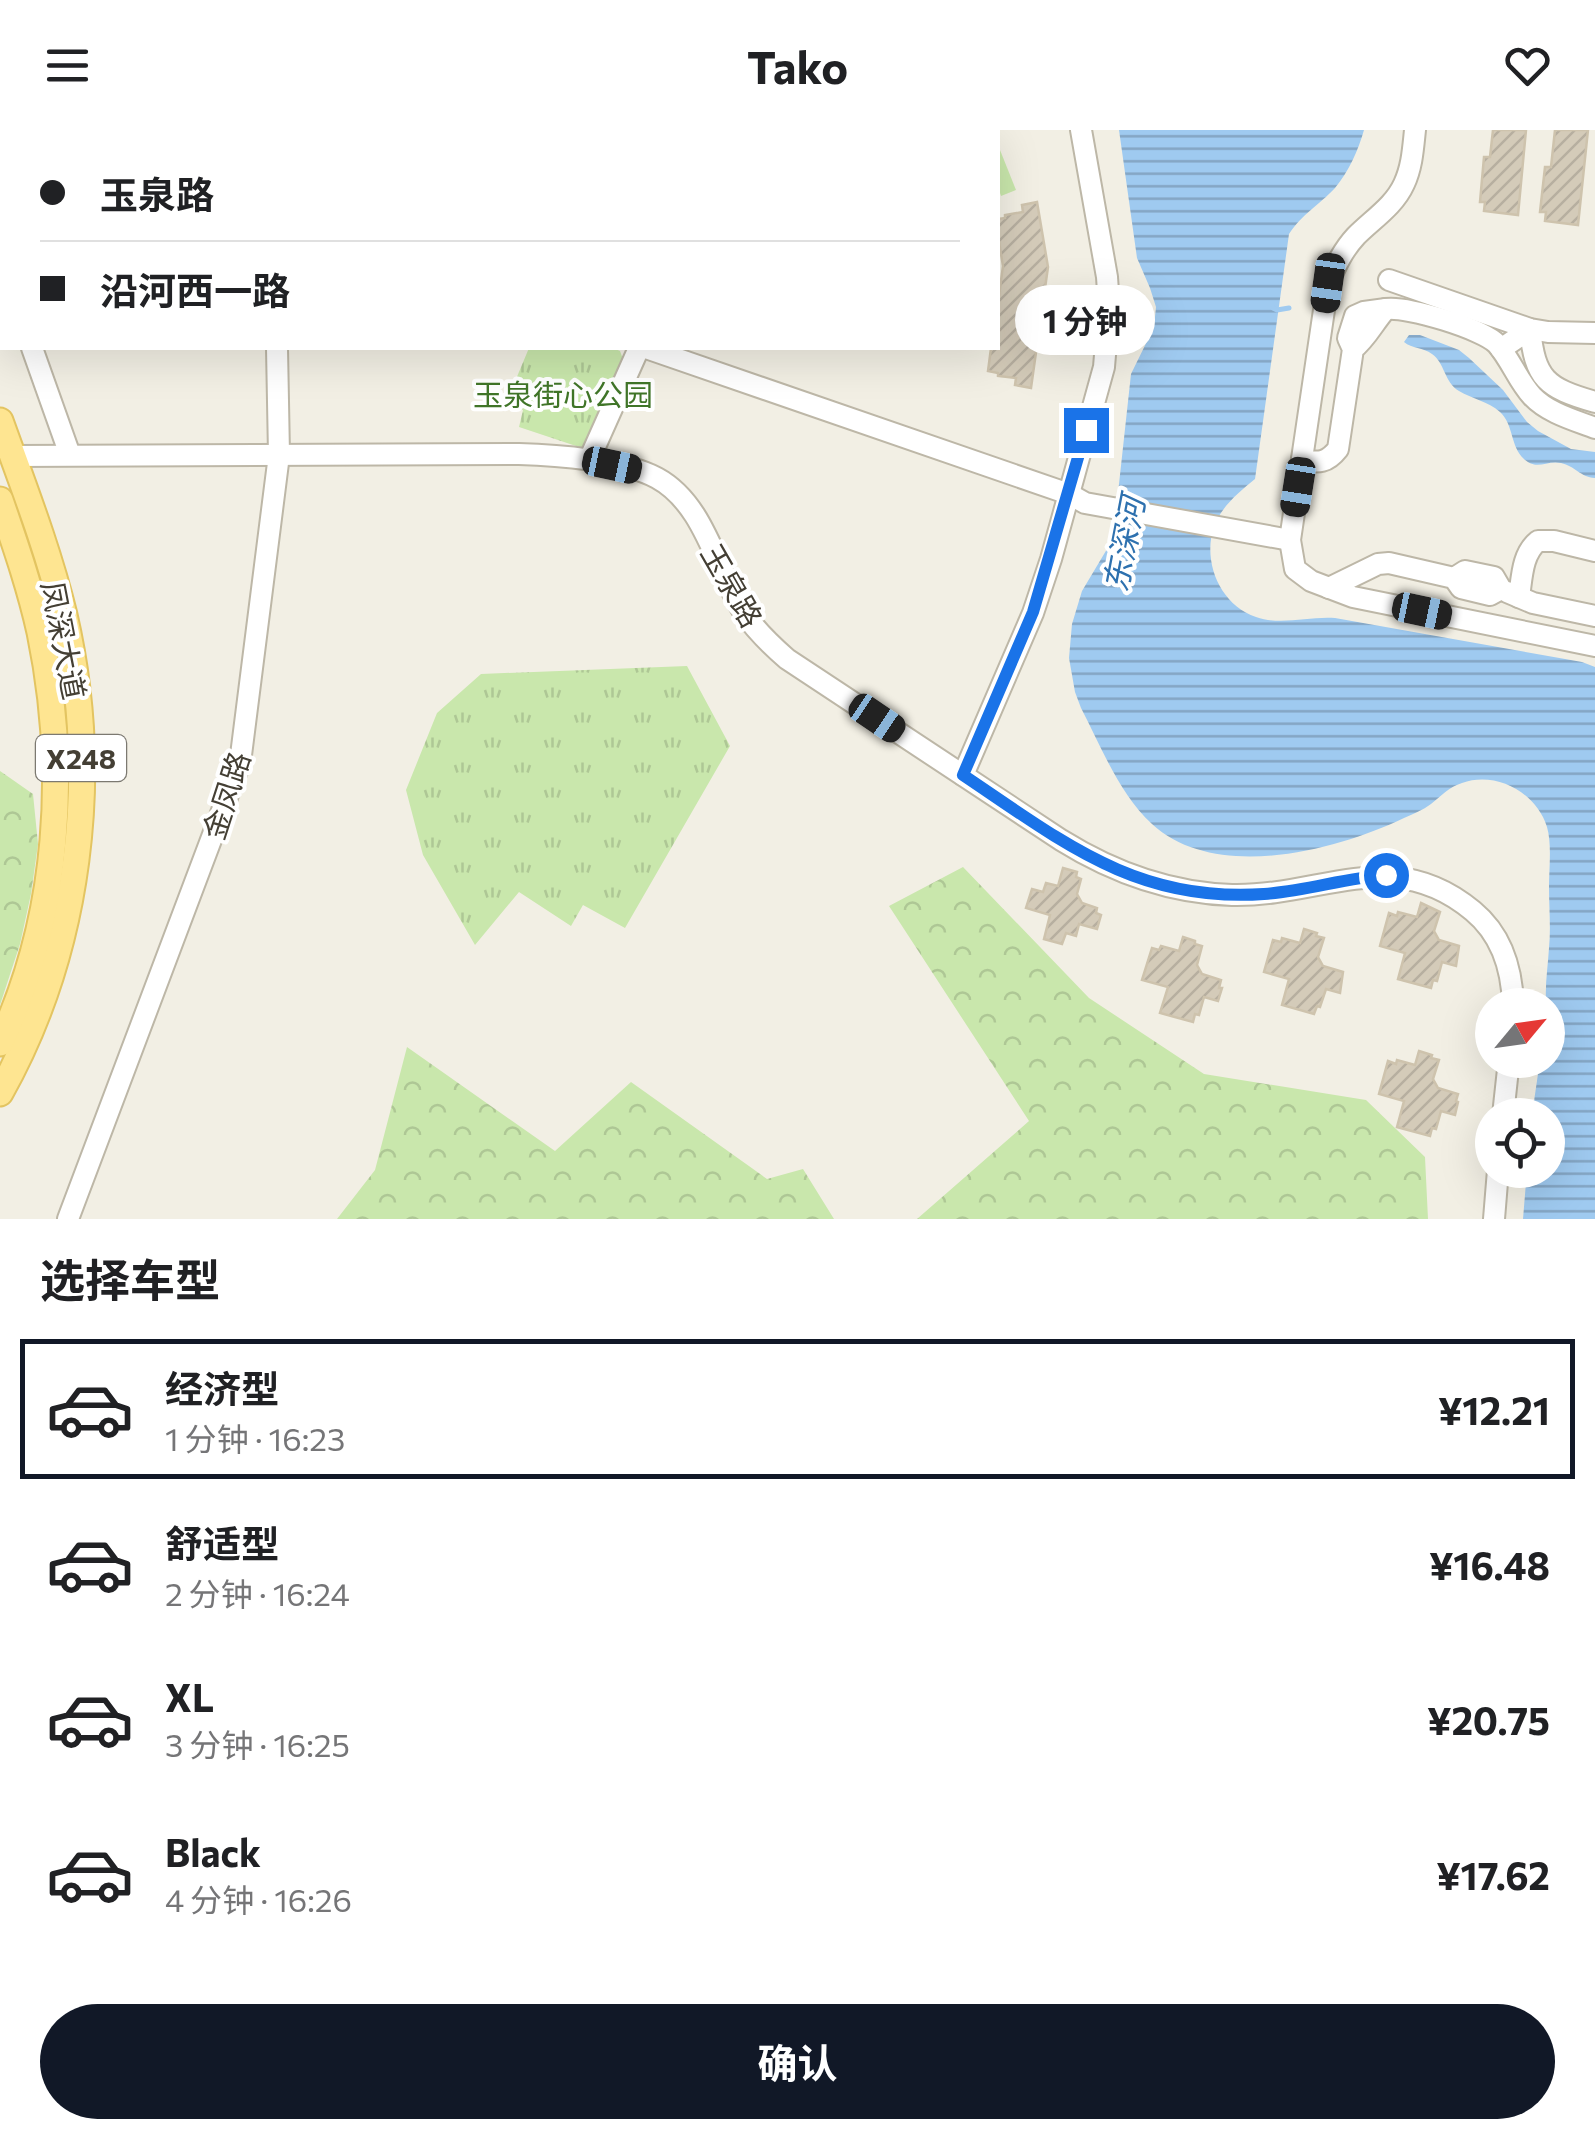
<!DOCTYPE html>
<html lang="zh">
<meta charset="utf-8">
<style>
:root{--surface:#fff;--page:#f6f6f6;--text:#202124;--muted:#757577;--line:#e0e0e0;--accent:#111827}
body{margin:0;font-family:Commissioner,"Noto Sans SC",sans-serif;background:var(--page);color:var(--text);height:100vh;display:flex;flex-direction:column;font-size:38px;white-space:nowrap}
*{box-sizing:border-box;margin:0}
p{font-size:32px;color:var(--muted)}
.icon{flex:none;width:55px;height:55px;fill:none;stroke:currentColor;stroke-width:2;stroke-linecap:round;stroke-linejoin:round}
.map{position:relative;height:1089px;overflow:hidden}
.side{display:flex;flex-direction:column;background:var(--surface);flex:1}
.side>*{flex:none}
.guide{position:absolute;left:0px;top:0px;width:1000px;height:220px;box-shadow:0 10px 40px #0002;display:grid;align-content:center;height:220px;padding:0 40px;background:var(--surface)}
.needle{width:65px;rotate:61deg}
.controls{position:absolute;left:1475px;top:858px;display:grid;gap:20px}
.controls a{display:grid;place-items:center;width:90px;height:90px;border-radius:50%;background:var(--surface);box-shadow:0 10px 40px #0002;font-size:50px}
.end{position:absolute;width:45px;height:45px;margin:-22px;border:12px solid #1a73e8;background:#fff;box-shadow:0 0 0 5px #fff}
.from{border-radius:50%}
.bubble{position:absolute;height:70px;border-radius:35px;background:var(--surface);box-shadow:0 10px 40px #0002;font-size:32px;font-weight:700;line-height:70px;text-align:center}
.car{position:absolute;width:30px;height:60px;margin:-30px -15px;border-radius:12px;box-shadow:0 0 8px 2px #0007;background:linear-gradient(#222 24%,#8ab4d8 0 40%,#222 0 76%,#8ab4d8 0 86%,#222 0)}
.guide b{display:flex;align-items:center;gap:35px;height:95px;font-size:38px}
.guide b+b{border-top:2px solid var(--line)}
.guide i{width:25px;height:25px;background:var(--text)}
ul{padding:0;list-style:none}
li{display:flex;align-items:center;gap:30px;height:140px;margin:0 20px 15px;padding:0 20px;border:5px solid transparent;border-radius:0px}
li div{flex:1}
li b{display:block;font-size:38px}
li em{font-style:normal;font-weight:700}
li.current{border-color:var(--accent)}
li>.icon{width:90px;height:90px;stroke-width:1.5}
h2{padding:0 40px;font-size:45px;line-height:120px}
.primary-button{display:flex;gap:20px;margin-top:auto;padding:20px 40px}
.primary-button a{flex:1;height:115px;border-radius:60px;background:var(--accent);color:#fff;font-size:40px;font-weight:700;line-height:115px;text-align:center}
header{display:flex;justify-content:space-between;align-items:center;height:130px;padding:0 40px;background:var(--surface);font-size:45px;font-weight:700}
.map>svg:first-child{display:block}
.grass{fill:url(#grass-tufts)}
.forest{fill:url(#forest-crowns)}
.pitch{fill:#c9e7ac}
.water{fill:url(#water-rules)}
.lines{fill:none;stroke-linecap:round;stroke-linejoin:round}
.stream{stroke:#9fcaf0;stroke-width:5}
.building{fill:url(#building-hatch);stroke:#cec3ad;stroke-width:2.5}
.minor-casing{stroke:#bdb7a7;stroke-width:24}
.major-casing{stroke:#e3c461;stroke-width:29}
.minor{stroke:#fff;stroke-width:20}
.major{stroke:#fee591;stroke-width:25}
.route{stroke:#1a73e8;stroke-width:12}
.labels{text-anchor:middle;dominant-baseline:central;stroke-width:8;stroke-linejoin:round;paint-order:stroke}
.shield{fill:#fff;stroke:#7c7971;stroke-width:2.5}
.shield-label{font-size:28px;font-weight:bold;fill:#443f34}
.park-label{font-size:30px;fill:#407528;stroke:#fff}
.street-label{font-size:30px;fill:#443f34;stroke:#fff}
.water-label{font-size:32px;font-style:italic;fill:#2e71af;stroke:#fff}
</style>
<header><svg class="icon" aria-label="menu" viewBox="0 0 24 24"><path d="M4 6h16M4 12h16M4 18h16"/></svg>Tako<svg class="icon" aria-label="heart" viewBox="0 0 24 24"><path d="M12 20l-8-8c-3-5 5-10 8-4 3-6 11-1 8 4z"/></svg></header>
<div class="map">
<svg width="1595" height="1089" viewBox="0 0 1595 1089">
<defs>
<pattern id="grass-tufts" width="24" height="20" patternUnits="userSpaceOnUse" patternTransform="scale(2.5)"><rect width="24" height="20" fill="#c9e7ac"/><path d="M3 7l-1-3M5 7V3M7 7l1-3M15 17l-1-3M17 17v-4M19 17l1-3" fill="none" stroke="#aec795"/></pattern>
<pattern id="forest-crowns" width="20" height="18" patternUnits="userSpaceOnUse" patternTransform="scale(2.5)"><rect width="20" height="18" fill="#c9e7ac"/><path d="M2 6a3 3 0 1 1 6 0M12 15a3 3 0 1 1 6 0" fill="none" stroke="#aec795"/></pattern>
<pattern id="water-rules" width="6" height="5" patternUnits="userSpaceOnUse" patternTransform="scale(2.5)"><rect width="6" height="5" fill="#9fcaf0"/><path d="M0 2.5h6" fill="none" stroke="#83a5c3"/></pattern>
<pattern id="building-hatch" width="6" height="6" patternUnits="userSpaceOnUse" patternTransform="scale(2.5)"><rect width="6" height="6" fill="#d4cbb9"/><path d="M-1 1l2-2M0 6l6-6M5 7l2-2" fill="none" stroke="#b7afa0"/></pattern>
</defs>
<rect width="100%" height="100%" fill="#f2efe4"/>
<g class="grass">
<path d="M529,218H613L620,221L624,232L585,319L519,297L523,280L506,273Z"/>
<path d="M687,536L730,616L625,798L583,775L571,796L519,762L475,815L423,725L406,660L437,583L481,544Z"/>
</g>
<g class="forest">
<path d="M0,641L33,664L38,714L31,764L20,814L0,875Z"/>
<path d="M963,737L1089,868L1204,944L1366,970L1425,1027L1428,1089H917L1029,991L889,776Z"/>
<path d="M407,917L555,1021L631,952L767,1049L803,1039L834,1089H337L375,1040Z"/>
</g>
<path class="pitch" d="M998,15L1016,60L1001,66L998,57Z"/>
<g class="water">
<path d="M1119,0H1364C1358,21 1349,41 1335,58C1318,76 1303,83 1289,104L1255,349C1239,362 1222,376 1214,396C1202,432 1220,475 1256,487C1281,496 1309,486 1335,488L1582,532L1595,537V1089H1523L1527,1040H1548V985H1532L1540,930H1548C1548,911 1547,888 1546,871C1545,854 1548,835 1549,818C1551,798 1549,777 1549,757C1549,739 1552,714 1547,697C1536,662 1496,641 1462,653C1449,657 1441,666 1431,674C1423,680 1413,684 1404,688C1335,721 1215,752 1152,694C1119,664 1101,616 1081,578L1075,562L1069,528L1072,494L1082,461L1113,409L1131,244L1154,197L1156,177L1150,158L1137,128Z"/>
<path d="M1409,205H1420L1459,220L1469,228L1503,260L1527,292L1538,301L1571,319L1595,322V348C1580,347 1575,336 1561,333C1546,330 1537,341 1524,329C1510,316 1514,295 1500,282C1488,271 1472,269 1459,261C1444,252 1445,233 1432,224C1423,217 1412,219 1404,212Z"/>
</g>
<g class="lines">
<path class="stream" d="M1273,178L1277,180L1289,178"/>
</g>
<g class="building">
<path d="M1493,0H1526L1518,85L1484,81L1485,72H1480L1484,27H1490Z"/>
<path d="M1555,0H1588L1578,95L1545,91L1546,82H1540L1545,37H1551Z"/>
<path d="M1037,72L1048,137L1031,258L1015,255L1016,248L998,246V243L988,241L991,218H998V173L1003,136L998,106V89L1005,88V85L1023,82L1022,75Z"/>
<path d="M1063,738L1077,742L1076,747L1081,749L1077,764L1082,773L1097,778L1096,783L1101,785L1097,799L1079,794L1076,806L1066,803L1062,814L1044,809L1050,785L1026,778L1032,759L1043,762L1046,753L1058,756Z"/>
<path d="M1421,773L1440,782L1434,801L1439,810L1459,816L1456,836L1442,832L1437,851L1433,850L1431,858L1398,849L1405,823L1380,816L1389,783L1397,786L1398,782L1417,787Z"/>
<path d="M1304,799L1317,803L1316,806L1324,808L1318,827L1323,836L1343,842L1340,863L1326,859L1320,877L1317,876L1314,884L1282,875L1289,849L1264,842L1273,810L1281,812L1282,808L1300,813Z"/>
<path d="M1183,807L1195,811V814L1202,816L1197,835L1202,844L1221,850L1219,858H1222L1218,871L1204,867L1199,885L1195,884L1193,892L1160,883L1168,857L1142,850L1152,818L1159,820L1161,816L1179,821Z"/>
<path d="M1419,921L1432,925L1431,928L1439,930L1433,949L1438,958L1458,964L1456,971L1458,972L1455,985L1441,981L1436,999L1432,998L1430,1006L1397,997L1404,971L1379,964L1388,931L1396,934L1397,930L1415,935Z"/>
</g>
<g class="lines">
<g class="minor-casing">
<g id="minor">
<path d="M272,0V2"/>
<path d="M1415,0C1413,19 1412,37 1404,54C1394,76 1373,89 1356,106C1343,120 1336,135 1328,153L1290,410L1295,439L1311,451L1353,467L1595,516"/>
<path d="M510,2V0"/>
<path d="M0,128L2,135"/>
<path d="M1389,150L1530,199L1548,202L1595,203"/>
<path d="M1386,179C1407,176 1483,199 1497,214C1511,230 1518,251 1532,266C1548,283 1574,290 1595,298"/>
<path d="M32,218L70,325"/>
<path d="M646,218L1069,364L1085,373L1290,410"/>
<path d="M1501,219L1530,199C1535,249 1546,258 1595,272"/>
<path d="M12,326L519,324C556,325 624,330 657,348C705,374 716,440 744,483C756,501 771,515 787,529L1061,710C1114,743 1169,763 1232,765C1322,767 1393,714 1473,781C1502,805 1512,838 1513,875"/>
<path d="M589,330L639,218"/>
<path d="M1302,330C1319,333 1327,333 1338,319L1353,219L1348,208L1355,186L1364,182L1386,179C1374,192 1367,208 1353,219"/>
<path d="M1329,458L1378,434L1389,433L1454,448L1461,458L1490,465L1501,459L1494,447L1465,441L1454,448"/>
<path d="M1507,462L1533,473L1595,486"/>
<path d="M1519,467C1522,447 1522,424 1538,411H1554L1595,421"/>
<path d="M963,645L1033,483L1051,429L1104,237L1109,176L1107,147L1081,0"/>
<path d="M1503,985L1509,930"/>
<path d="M68,1089L240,633L279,325L277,218"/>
<path d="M1494,1089L1498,1040"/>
</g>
</g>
<g class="major-casing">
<g id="major">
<path d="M0,291C23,355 48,419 64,485C101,645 80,820 0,963"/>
<path d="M0,370C15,414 30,457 40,502C68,638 60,785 0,913"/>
</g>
</g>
<use href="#minor" class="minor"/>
<use href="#major" class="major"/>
</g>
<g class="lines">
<path class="route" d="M1086,300L1033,482L963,645C1063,712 1137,773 1264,764C1306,761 1345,748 1386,745"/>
</g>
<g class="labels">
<rect class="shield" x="36" y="605" width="90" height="46" rx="8"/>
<g class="shield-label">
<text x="81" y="628">X248</text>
</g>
<g class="park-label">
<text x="563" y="263">玉泉街心公园</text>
</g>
<g class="street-label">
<text transform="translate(733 455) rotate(60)">玉泉路</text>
<text transform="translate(65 510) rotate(79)">凤深大道</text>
<text transform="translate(225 665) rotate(-72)">金凤路</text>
</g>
<g class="water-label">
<text transform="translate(1123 414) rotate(-79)">东深河</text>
</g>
</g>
</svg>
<div class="controls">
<a><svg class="needle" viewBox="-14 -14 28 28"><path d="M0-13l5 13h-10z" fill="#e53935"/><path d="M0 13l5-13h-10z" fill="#757577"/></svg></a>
<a><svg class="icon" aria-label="locate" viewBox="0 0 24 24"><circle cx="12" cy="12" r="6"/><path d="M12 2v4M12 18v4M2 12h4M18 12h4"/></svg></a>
</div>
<i class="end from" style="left:1386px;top:745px"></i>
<i class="end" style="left:1086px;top:300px"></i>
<div class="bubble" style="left:1015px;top:155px;width:140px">1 分钟</div>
<i class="car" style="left:1328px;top:153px;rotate:188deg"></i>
<i class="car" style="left:612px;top:335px;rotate:102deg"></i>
<i class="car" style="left:1298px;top:357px;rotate:189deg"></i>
<i class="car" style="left:1422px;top:481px;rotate:102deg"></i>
<i class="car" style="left:877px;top:588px;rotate:124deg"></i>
<div class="guide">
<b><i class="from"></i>玉泉路</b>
<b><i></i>沿河西一路</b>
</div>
</div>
<section class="side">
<h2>选择车型</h2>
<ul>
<li class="current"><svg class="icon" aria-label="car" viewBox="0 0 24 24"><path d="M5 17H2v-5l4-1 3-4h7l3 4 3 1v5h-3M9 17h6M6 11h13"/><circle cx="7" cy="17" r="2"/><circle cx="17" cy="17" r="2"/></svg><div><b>经济型</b><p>1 分钟 · 16:23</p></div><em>¥12.21</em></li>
<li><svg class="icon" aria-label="car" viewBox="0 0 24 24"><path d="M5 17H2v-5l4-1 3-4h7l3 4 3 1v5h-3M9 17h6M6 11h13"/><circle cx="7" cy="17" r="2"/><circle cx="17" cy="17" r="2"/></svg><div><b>舒适型</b><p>2 分钟 · 16:24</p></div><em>¥16.48</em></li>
<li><svg class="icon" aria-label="car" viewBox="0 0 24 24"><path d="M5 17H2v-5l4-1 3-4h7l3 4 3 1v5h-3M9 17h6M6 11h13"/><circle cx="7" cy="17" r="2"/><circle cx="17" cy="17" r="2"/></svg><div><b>XL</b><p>3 分钟 · 16:25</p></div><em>¥20.75</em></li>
<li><svg class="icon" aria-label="car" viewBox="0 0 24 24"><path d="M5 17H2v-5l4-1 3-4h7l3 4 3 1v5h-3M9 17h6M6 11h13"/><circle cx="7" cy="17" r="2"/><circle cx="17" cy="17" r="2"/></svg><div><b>Black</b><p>4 分钟 · 16:26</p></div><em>¥17.62</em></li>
</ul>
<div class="primary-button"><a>确认</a></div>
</section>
